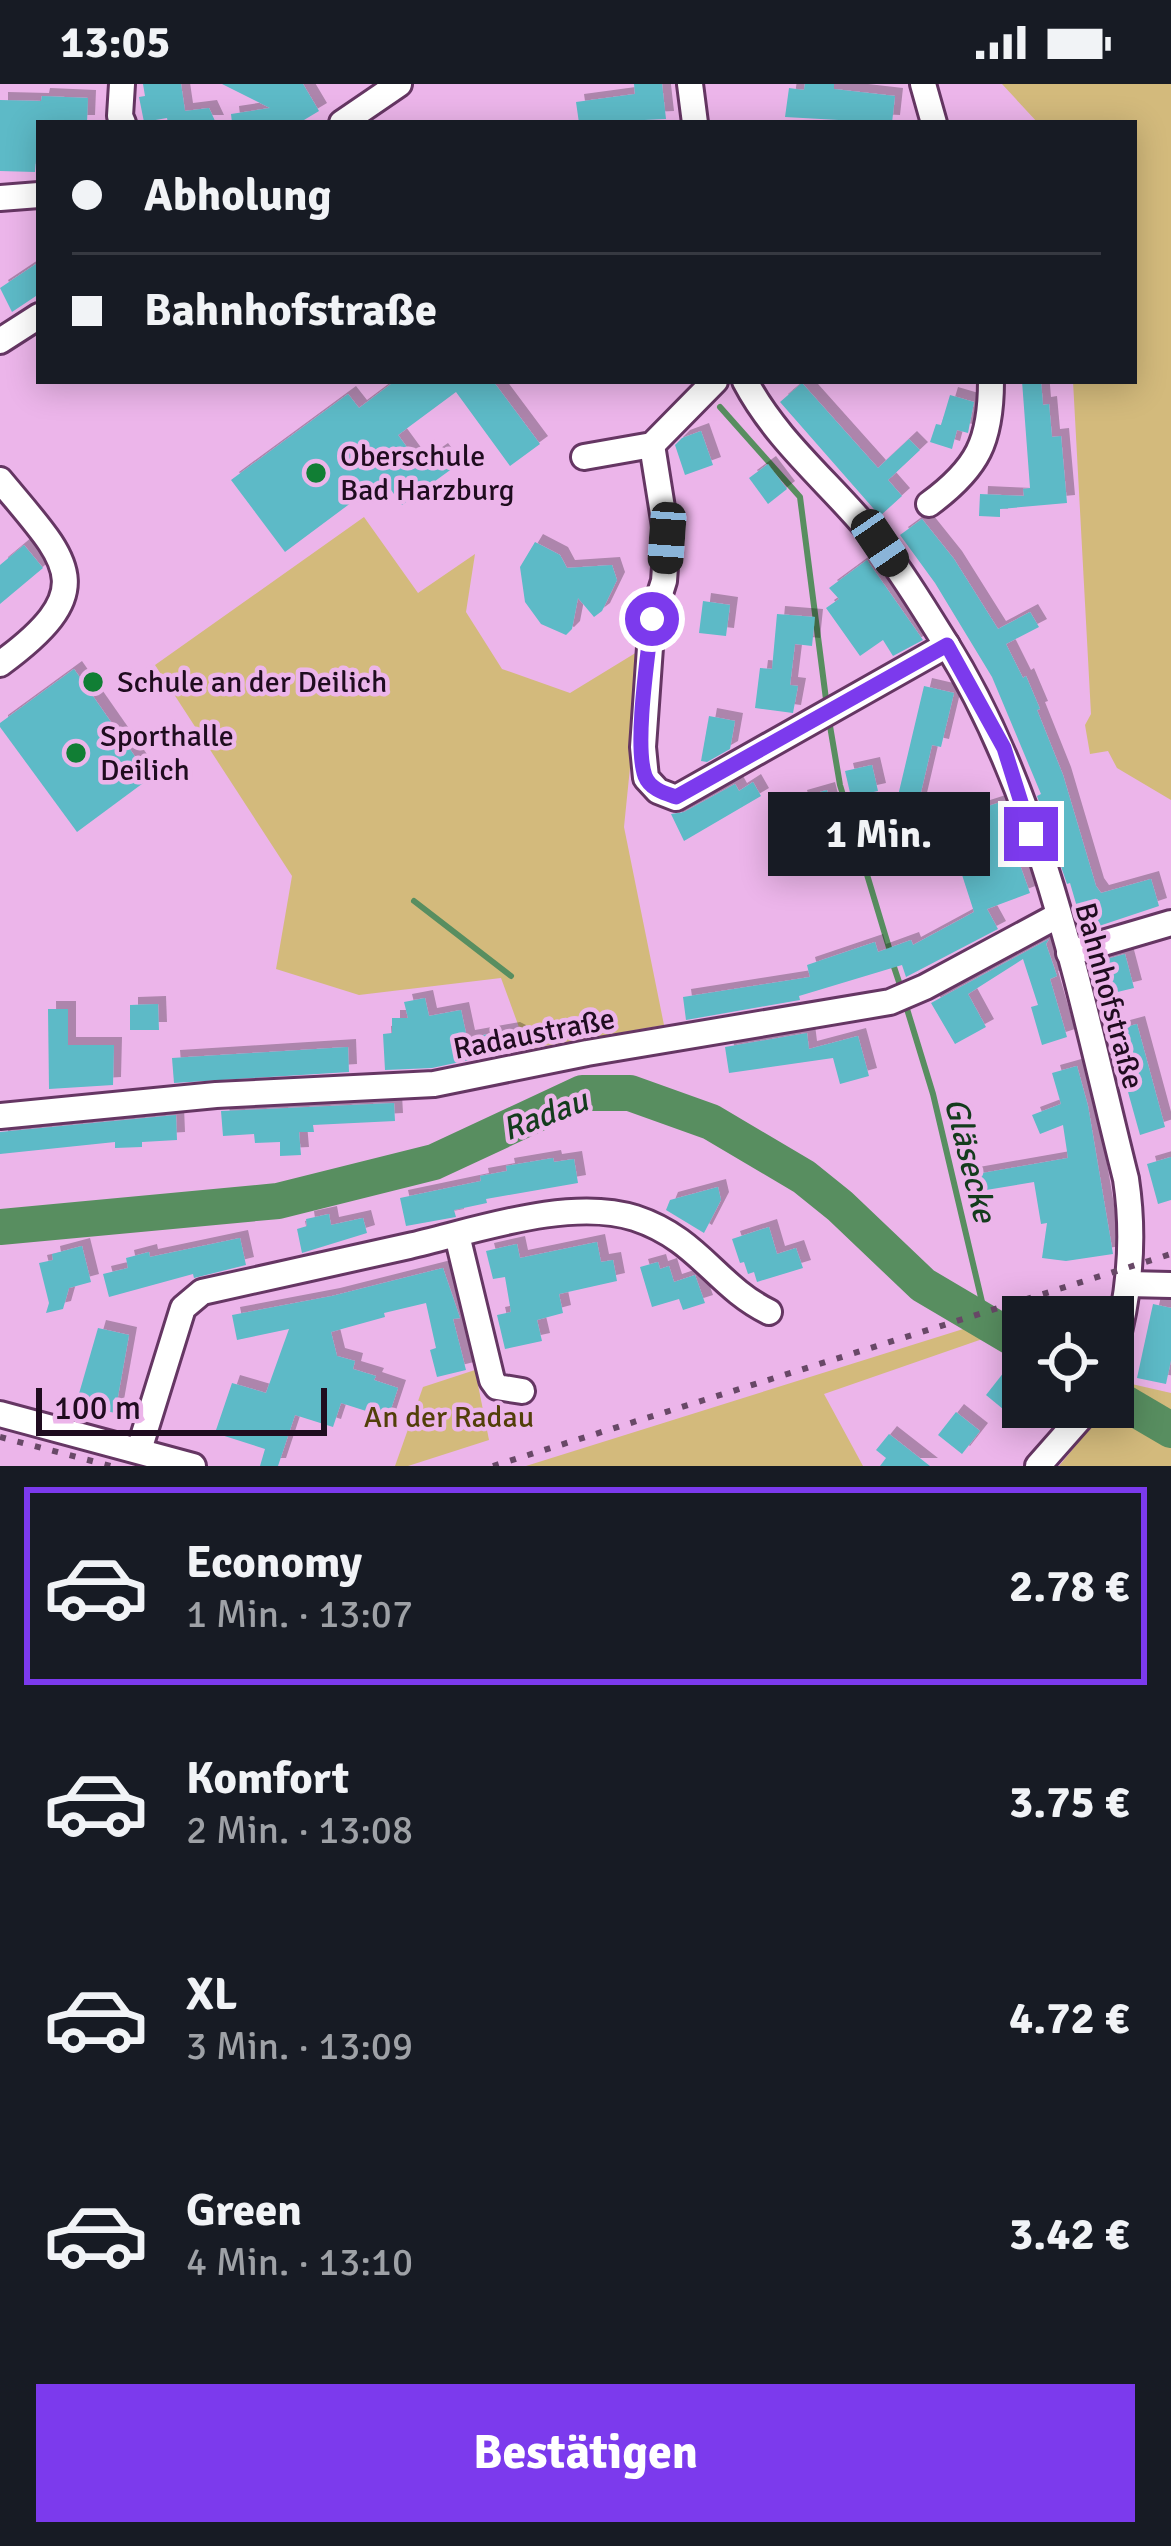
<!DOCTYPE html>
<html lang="de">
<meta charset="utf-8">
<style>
:root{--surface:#171b24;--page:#242831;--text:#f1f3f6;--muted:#9ea1a6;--line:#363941;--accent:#7c3aed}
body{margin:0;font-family:Signika,sans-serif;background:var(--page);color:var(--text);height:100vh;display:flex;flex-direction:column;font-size:45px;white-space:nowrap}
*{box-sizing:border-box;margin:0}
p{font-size:39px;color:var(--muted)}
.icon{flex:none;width:66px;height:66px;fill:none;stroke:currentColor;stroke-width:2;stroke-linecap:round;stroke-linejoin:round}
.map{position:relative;height:1382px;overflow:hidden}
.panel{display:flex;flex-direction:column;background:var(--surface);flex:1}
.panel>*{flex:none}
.hud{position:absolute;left:36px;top:36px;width:1101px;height:264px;border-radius:0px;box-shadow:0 6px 30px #0003;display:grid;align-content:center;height:264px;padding:0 36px;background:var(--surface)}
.fabs{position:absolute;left:1002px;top:1212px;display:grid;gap:24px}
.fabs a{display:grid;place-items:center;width:132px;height:132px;border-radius:0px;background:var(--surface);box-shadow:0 6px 30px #0003;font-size:60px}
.scale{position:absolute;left:36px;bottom:30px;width:291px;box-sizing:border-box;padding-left:12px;border:6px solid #1f0c1f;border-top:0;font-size:33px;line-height:42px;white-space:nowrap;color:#1f0c1f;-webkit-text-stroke:9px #ecb5ea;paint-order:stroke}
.end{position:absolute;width:54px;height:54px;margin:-27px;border:15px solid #7c3aed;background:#fff;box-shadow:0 0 0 6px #fff}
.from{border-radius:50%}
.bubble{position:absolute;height:84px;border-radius:0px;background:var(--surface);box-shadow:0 6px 30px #0003;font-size:39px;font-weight:800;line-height:84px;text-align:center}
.car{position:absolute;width:36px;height:72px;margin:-36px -18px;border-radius:15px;box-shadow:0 0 9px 3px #0007;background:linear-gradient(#222 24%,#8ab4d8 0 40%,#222 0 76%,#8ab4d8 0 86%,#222 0)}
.hud b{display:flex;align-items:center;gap:42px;height:114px;font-size:45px}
.hud b+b{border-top:3px solid var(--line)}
.hud i{width:30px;height:30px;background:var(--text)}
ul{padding:21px 0 0;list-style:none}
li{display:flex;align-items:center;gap:36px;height:198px;margin:0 24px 18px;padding:0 12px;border:6px solid transparent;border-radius:0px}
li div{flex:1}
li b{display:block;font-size:45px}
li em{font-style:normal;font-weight:800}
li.current{border-color:var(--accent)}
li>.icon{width:108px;height:108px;stroke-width:1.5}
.primary-button{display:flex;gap:24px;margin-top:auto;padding:24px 36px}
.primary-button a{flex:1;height:138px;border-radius:0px;background:var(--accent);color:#fff;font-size:48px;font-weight:800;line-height:138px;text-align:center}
.status{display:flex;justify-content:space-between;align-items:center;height:84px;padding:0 60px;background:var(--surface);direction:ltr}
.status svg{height:33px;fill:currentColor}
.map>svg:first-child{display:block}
.green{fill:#d3ba7c}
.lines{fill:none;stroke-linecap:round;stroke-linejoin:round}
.stream{stroke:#588e60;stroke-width:6}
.river{stroke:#588e60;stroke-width:36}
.building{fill:#5dbac7;filter:url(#shadow)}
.minor-casing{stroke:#653663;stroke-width:30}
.minor{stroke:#fff;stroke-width:24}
.rail{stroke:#684867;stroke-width:6;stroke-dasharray:6 12;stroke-linecap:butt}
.route{stroke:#7c3aed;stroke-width:15}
.poi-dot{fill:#117e34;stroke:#ecb5ea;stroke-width:4.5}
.labels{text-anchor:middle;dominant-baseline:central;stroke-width:9;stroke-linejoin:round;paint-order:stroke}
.poi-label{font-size:30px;fill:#1f0c1f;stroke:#ecb5ea;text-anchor:start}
.street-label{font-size:30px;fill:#1f0c1f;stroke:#ecb5ea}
.park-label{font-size:30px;fill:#523f09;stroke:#ecb5ea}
.water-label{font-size:33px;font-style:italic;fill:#143c1d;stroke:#ecb5ea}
</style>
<div class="status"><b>13:05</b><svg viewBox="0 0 49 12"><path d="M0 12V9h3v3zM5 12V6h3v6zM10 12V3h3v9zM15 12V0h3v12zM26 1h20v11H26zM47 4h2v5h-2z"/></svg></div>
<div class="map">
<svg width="1171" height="1382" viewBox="0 0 1171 1382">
<defs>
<filter id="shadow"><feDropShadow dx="8" dy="-8" stdDeviation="0" flood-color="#0004"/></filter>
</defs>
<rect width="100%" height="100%" fill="#ecb5ea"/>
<g class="green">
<path d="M1002,0H1171V716L1117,684L1108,667L1090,670L1085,641L1091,630L1073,297H1134V39H1038Z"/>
<path d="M364,433L418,509L475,470L466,528L502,585L570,609L642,565L624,743L664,941L527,965L501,894L359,911L276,885L292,792L155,581Z"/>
<path d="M976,1241L994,1251L824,1310L863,1382H526Z"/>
<path d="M475,1286L489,1356L408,1382H395L423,1303Z"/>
<path d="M1123,1298L1171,1309V1382H1059L1107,1323H1113V1313Z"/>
</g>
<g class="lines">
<g class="stream">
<path d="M720,323L800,413L827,623"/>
<path d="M829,636L840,701L890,867"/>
<path d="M414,817L511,892"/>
<path d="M893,880L899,898"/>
<path d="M907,925L933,1010L987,1239"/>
</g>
<g class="river">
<path d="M0,1143L278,1117L434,1078L582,1009H630L711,1038L804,1093L840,1122L923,1201L1023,1260"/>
<path d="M1113,1312L1171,1346"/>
</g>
</g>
<g class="building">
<path d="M143,0H181L185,27L209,24L216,39H168L167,34L144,38L139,13L145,12Z"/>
<path d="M222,0H303L319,27L299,39H232L231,30L270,24Z"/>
<path d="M634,0H662L666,35L579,39L576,18L635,10Z"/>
<path d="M805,0H834V5L895,12L892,39L785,33L789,4L804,6Z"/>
<path d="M42,12L88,14L87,39H39L35,88L0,87V16L41,17Z"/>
<path d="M39,178V210L12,228L0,204Z"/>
<path d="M395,297H493L540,360L510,382L456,308L398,351L420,381L440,367L453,384L402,421L383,395L285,468L231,396L348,310L359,324Z"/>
<path d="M1022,297H1041L1043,321L1049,320L1052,353L1061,352L1067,419L1000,425V433L979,432L980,410L1024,412L1023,405L1030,404Z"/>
<path d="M802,299L878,384L909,355L920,366L888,396L902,412L880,432L780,318Z"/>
<path d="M950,311L974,318L968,349L957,346L952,365L930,358L936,340L941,341Z"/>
<path d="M701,347L713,381L685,391L675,361L682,354Z"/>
<path d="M768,380L787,405L768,420L749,394Z"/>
<path d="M922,435L954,475L998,545L1030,528L1039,543L1006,560L1023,594L1026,592L1040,625L1037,626L1063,691L1096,802L1101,809L1151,795L1159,822L1084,847L1070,799L1067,800L1037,712L1041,710L992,593L935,499L900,451Z"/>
<path d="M535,458L560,471L567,484L612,481L617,496L602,527L594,533L578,514L572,545L566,551L541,540L525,518L520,483Z"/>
<path d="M24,461L43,484L0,520V481Z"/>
<path d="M867,476L923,556L893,572L883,556L860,572L826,524L839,515L829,504Z"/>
<path d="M703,517L730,521L726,552L699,549Z"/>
<path d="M777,530L815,533L812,562L795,560L790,601L798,602L793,629L755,624L760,584L772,585Z"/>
<path d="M74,585L150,694L77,748L0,643V639Z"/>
<path d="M924,602L954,609L941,663L932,661L918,721L897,716Z"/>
<path d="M709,632L735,637L730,665L707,678L701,677Z"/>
<path d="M872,681L878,707L851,713L845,687Z"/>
<path d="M753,698L761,712L684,757L671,730L684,728L735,700L739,707Z"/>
<path d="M827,706L842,763L815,770L799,714Z"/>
<path d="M1004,717L1018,757L1012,759L1030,809L987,825L998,845L906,893L902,881L799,912L800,916L686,936L683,913L810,893L807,881L875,858L878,868L911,856L913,861L974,828L954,766L988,754L979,725Z"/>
<path d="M1049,855L1046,860L1057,892L1050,895L1067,953L1042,961L1031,923L1038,921L1023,875L968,910L986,943L955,960L931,919Z"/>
<path d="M1125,870L1134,904L1105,911L1096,878Z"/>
<path d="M425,914L429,932L461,926L467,954L512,946L518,949L521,965L432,984L385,986L383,950L392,949V934H408L404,918Z"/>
<path d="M158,920L159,946H130V921Z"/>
<path d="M48,925H68V961H114L113,1001L49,1005Z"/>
<path d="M1137,940L1165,1043L1140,1051L1111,947Z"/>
<path d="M807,949L809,965L858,952L869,992L840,1000L833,974L729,989L725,963Z"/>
<path d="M348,963L349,988L174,999L172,974Z"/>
<path d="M1077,982L1088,1022L1113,1170L1066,1177L1042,1174L1047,1139L1041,1140L1034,1098L974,1108L971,1091L1068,1074L1063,1041L1040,1050L1032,1031L1061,1020L1052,989Z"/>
<path d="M394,1019L395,1037L313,1041L314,1048H299L301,1071L280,1072V1058L255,1059L254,1050L223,1052L221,1027Z"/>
<path d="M176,1031L177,1056L142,1058V1063L115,1064V1058L0,1070V1048Z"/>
<path d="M1171,1073V1116L1158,1120L1147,1080Z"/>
<path d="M553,1074L554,1078L574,1075L578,1099L486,1115L487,1119L454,1126L456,1133L406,1142L400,1114L481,1097L480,1092L507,1087L506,1082Z"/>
<path d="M718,1103L721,1116L704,1149L666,1126L670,1116Z"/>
<path d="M329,1130L331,1141L363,1134L367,1149L302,1169L297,1145L307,1142L306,1135Z"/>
<path d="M769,1143L777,1170L796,1164L803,1184L757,1198L754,1188L748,1190L744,1178L740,1179L732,1155Z"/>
<path d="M240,1154L246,1181L194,1194L193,1190L109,1213L103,1190L128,1184L126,1174L149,1168L150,1173Z"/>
<path d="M597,1158L601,1178L613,1176L617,1197L559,1210L563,1229L537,1236L542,1257L505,1265L497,1231L511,1228L505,1193L493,1195L486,1167L517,1160L520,1174Z"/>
<path d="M82,1162L91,1198L69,1204L63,1225L46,1229L49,1219L39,1179L53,1176L52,1170Z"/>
<path d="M658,1178L660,1185L669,1182L674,1198L695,1191L705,1219L683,1226L679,1215L652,1223L640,1183Z"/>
<path d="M443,1184L460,1234L453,1235L466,1286L437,1293L430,1266L436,1264L426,1219L384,1229L385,1233L331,1248L337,1272L355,1277L353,1285L376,1292L374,1296L398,1304L388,1334L341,1319L333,1343L295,1331L278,1382H260L265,1365L215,1349L232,1299L266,1309L289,1245L237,1256L232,1231L332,1212Z"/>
<path d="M1153,1220L1171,1224V1276L1166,1300L1137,1294Z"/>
<path d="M98,1244L129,1251L115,1329L76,1320Z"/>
<path d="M1008,1283L1023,1295V1312L1009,1330L986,1311Z"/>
<path d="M956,1328L980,1347L962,1370L938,1351Z"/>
<path d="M889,1350L930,1382H880L886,1374L876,1366Z"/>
</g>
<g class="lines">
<g class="minor-casing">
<g id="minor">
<path d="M122,0L120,32L123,39"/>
<path d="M690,0L695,39"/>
<path d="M923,0L934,39"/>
<path d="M342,39L399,0"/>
<path d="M0,114L39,111"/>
<path d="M0,257L39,232"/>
<path d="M745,297C778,360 835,403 879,459C903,489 924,525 945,558C1044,716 1081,916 1126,1095C1135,1155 1130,1212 1113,1271"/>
<path d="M652,361L667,455L664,497L652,535L643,663L646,694L658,707L676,714L947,561"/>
<path d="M584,373L652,361L715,297"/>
<path d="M0,396C67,477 104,504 0,580"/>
<path d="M929,420C978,384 991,357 991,297"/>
<path d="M1069,869L1171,839"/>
<path d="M0,1032L216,1011L434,1000L587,969L890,918L925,903L1057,832"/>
<path d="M457,1151L492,1296L497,1303L522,1307"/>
<path d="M1128,1200L1171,1201"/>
<path d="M0,1330L193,1382"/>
<path d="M139,1366L183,1224L202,1208C271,1193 340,1177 409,1162C475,1147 569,1113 635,1134C699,1155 716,1202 769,1228"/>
<path d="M1038,1382L1090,1323"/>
</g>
</g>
<use href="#minor" class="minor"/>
<g class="rail">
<path d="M0,1353L111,1382"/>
<path d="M493,1382L1171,1170"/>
</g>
</g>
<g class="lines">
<path class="route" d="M652,535C648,571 634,661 645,692C650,705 664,709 676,713L947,561L1004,664L1031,750"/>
</g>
<g class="poi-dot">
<circle cx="316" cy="389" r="12"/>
<circle cx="93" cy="598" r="12"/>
<circle cx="76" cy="669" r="12"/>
</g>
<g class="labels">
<g class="poi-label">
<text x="340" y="372">Oberschule<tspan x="340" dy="34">Bad Harzburg</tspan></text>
<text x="117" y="598">Schule an der Deilich</text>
<text x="100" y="652">Sporthalle<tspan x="100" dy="34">Deilich</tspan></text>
</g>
<g class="street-label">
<text transform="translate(1109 912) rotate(75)">Bahnhofstraße</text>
<text transform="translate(534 950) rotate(-11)">Radaustraße</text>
</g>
<g class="park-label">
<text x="449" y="1333">An der Radau</text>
</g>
<g class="water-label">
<text transform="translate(545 1031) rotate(-21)">Radau</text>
<text transform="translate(970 1076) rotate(76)">Gläsecke</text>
</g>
</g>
</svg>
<div class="fabs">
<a><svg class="icon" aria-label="locate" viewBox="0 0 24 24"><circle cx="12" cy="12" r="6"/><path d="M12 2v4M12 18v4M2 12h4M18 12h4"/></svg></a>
</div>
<div class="scale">100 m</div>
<i class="end from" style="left:652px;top:535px"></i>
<i class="end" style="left:1031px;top:750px"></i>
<div class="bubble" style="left:768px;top:708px;width:222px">1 Min.</div>
<i class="car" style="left:667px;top:454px;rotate:184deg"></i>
<i class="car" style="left:880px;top:459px;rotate:146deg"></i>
<div class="hud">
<b><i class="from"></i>Abholung</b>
<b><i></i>Bahnhofstraße</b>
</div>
</div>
<section class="panel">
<ul>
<li class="current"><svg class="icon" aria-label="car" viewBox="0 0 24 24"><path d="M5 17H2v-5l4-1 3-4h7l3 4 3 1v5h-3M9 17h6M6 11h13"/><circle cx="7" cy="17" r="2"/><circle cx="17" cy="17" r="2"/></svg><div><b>Economy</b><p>1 Min. · 13:07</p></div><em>2.78 €</em></li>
<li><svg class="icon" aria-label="car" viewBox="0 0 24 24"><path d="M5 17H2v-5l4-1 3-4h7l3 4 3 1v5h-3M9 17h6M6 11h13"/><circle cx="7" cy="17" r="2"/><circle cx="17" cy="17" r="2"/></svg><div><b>Komfort</b><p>2 Min. · 13:08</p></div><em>3.75 €</em></li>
<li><svg class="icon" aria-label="car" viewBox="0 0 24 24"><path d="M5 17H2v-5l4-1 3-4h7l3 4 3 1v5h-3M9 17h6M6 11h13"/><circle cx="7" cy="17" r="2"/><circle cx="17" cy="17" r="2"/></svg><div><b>XL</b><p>3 Min. · 13:09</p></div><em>4.72 €</em></li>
<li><svg class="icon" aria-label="car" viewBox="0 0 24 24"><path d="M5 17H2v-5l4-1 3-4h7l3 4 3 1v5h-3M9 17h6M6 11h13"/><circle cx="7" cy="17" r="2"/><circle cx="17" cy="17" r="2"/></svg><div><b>Green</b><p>4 Min. · 13:10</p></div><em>3.42 €</em></li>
</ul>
<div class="primary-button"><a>Bestätigen</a></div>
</section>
